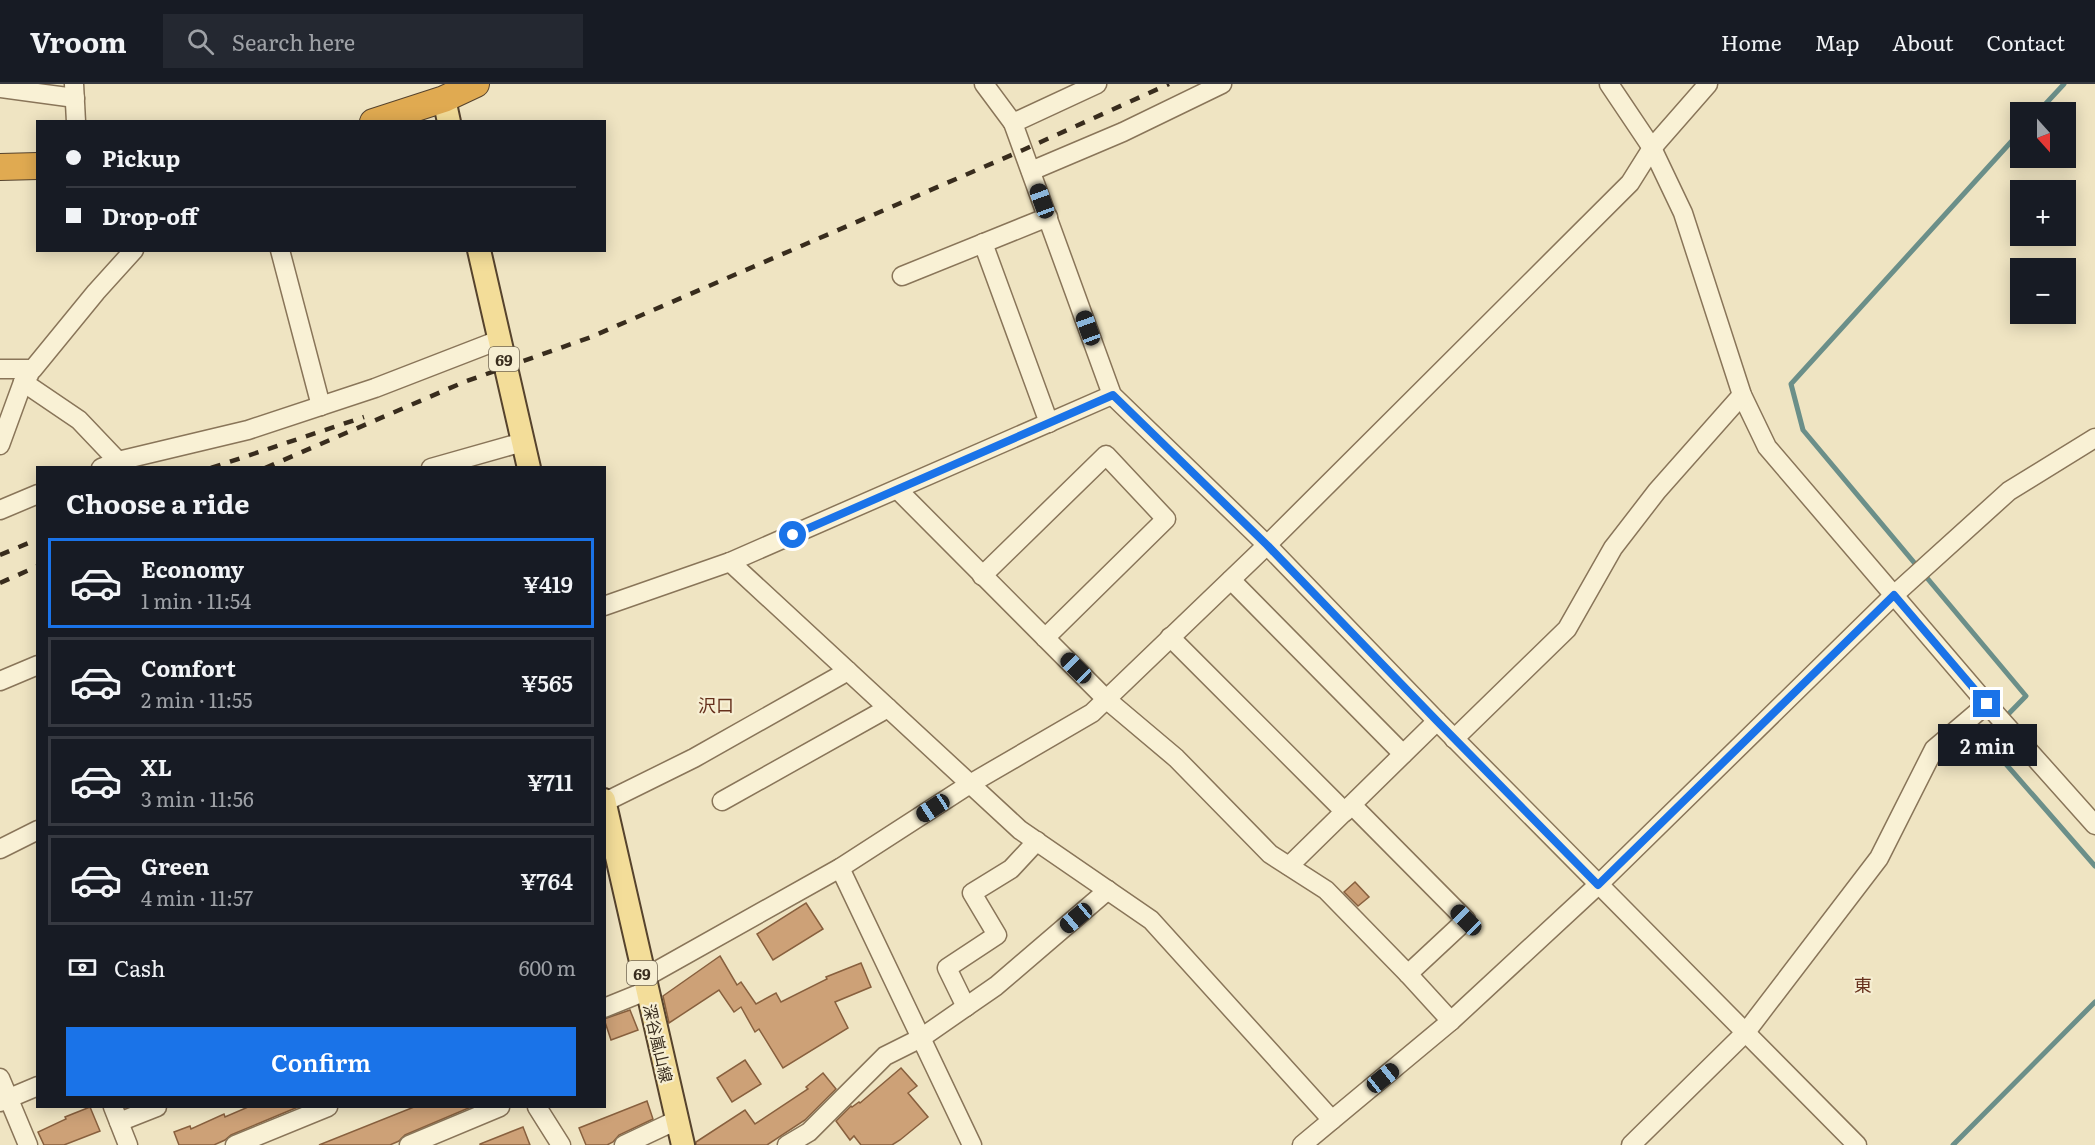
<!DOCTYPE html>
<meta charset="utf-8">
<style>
:root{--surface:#171b24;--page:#242831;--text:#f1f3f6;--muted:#9ea1a6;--line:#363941;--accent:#1a73e8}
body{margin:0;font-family:Literata,"Noto Sans JP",serif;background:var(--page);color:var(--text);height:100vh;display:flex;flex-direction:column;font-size:22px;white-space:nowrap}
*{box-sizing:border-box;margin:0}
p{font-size:20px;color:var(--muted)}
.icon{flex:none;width:33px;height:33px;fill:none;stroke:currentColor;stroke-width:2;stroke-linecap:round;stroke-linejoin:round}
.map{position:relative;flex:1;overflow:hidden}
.sheet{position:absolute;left:36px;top:382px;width:570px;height:642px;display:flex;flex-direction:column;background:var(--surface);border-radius:0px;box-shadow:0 3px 15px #0003}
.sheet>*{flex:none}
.top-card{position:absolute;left:36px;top:36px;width:570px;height:132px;border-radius:0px;box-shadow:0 3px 15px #0003;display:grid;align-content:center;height:132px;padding:0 30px;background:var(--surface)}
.needle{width:39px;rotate:159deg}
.tools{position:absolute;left:2010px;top:18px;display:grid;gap:12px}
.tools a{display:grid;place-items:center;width:66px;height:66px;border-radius:0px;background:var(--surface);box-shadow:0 3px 15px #0003;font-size:30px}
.end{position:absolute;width:27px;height:27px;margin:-14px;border:8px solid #1a73e8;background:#fff;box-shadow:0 0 0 3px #fff}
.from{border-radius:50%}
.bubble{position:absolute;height:42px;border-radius:0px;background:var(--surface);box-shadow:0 3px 15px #0003;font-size:20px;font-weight:600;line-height:42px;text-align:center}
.car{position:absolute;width:18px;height:36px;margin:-18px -9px;border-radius:8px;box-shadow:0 0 4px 2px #0007;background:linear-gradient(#222 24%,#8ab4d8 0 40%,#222 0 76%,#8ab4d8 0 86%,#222 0)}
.top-card b{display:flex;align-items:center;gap:21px;height:57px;font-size:22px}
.top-card b+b{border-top:2px solid var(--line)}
.top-card i{width:15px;height:15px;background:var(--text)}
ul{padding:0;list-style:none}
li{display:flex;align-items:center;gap:18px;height:90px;margin:0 12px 9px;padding:0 18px;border:3px solid var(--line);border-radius:0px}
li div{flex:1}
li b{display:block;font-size:22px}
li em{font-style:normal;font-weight:600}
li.current{border-color:var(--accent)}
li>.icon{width:54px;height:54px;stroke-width:1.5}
h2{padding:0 30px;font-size:27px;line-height:72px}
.pay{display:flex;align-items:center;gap:15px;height:66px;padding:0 30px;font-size:22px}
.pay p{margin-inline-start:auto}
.button{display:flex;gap:12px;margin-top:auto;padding:12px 30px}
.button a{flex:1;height:69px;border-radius:0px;background:var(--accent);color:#fff;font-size:24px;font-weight:600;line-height:69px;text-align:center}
header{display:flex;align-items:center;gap:36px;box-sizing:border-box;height:84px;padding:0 30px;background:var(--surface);border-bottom:2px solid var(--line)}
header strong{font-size:28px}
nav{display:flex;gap:33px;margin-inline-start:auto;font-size:21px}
.search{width:420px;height:54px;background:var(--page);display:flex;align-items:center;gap:15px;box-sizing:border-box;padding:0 21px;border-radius:0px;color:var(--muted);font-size:22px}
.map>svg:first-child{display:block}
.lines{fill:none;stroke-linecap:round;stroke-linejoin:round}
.stream{stroke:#6b8f89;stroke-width:5}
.building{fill:#cda177;stroke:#88603e;stroke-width:1.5}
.minor-casing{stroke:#897559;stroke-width:21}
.major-casing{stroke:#56432d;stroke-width:26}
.highway-casing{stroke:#56432d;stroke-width:28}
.minor{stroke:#f9f1d5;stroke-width:18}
.major{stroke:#f3dd99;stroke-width:22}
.highway{stroke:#e0aa51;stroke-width:26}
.rail{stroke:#382c1d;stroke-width:4.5;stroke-dasharray:10 10;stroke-linecap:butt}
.route{stroke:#1a73e8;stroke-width:8}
.labels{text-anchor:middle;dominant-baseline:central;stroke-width:4.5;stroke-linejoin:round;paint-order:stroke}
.shield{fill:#f6eed2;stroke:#716653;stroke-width:1.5}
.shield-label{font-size:15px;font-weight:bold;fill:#382c1d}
.street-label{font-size:16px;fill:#382c1d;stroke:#f6eed2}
.neighbourhood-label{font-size:18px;fill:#66301c;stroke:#f6eed2}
</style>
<header>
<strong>Vroom</strong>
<div class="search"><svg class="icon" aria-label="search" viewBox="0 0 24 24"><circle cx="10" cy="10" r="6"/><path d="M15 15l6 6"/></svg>Search here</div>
<nav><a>Home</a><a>Map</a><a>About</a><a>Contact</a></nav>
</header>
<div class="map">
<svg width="2095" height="1061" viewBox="0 0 2095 1061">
<rect width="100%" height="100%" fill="#efe4c2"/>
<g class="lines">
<g class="stream">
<path d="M2038,28L2064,0"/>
<path d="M2020,48L1791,300L1803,346L2026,612L1984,655L2095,782"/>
<path d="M1953,1061L2095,918"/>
</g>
</g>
<g class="building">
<path d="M1355,798L1369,813L1358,822L1344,808Z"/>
<path d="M806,819L823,845L773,876L757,850Z"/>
<path d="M720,872L737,901L741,898L756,920L776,909L781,918L827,895L826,893L861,879L871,903L835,918L848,944L783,984L759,945L755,948L741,923L734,928L719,906L669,939L663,912Z"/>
<path d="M630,926L638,946L611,956L604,935Z"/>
<path d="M745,976L761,1000L732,1018L717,994Z"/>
<path d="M901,984L917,1002L908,1009L928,1033L900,1056L892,1061H861L854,1052L850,1056L836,1037L851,1022L852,1023L859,1018L860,1019Z"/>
<path d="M823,989L836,1005L805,1036L767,1061H696V1058L745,1026L755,1040L808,1005L806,1003Z"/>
<path d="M647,1017L653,1035L619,1051L613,1058L607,1061H586L579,1044Z"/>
<path d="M90,1023L100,1047L64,1061H44L38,1048L66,1035L65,1033Z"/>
<path d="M248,1023H298L231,1051L225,1056L214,1061H179L174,1048L190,1042L191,1045L224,1030L225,1033Z"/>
<path d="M414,1023H471L405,1051L399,1057L390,1061H319Z"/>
<path d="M523,1043L530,1061H480V1060Z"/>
</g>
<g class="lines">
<g class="minor-casing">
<g id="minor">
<path d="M74,0L76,38"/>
<path d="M984,0L1013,39L1112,311L1267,461L1437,637L1857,1061"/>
<path d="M1609,0L1652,64L1683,129L1742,311L1767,363L1987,620L2095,741"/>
<path d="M0,4L75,14"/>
<path d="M1013,39L1097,0"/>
<path d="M1031,87L1123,48L1222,0"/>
<path d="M983,159L1049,339"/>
<path d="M280,166L321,322"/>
<path d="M902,192L1048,133"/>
<path d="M0,285H33L96,208L134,166"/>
<path d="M23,298L79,336L118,377"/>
<path d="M0,361L23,298L29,291"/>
<path d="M101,384L118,377L248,346L375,304L499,256"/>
<path d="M431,384L523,358"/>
<path d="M898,406L1106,615L1176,674L1270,770L1326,806L1408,890L1451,937"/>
<path d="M0,426L38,410"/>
<path d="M730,478L1020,746L1151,836L1332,1036"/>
<path d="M982,492L1106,371L1166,435L1045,554"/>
<path d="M1231,496L1403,670"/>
<path d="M604,522L730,478L1112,311"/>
<path d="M1170,553L1345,728"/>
<path d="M0,597L38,581"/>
<path d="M1454,655L1567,545L1613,464L1657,407L1742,311"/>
<path d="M722,717L888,624"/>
<path d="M605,718L694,674L848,587"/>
<path d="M1352,721L1466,836L1408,890"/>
<path d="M0,765L38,746"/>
<path d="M1289,782L1437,637"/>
<path d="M840,784L972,1061"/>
<path d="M644,894L840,784L970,700L1092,629L1267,461L1630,99L1652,64L1708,0"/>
<path d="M966,923L947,884L997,851L972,809L1011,785L1037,757"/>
<path d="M604,924L646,907"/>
<path d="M0,994L28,1061"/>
<path d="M0,1018L38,1002"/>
<path d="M113,1023L128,1061"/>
<path d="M537,1023L561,1061"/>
<path d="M119,1038L157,1023"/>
<path d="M235,1061L328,1023"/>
<path d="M409,1061L500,1023"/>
<path d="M624,1061L677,1036"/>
<path d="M787,1061L809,1048L885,972L921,954L996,902L1108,806"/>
<path d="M1302,1061L1451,937L1598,801L1894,511L2009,407L2095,354"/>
<path d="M1631,1061L1746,948L1879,774L1934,665L1987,620"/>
</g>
</g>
<g class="major-casing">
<g id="major">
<path d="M444,15L449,38"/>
<path d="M479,166L529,384"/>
<path d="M604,716L683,1061"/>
</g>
</g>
<g class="highway-casing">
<g id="highway">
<path d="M373,38L444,15L476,0"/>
<path d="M0,83L38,82"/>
</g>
</g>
<use href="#minor" class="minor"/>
<use href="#major" class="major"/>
<use href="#highway" class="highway"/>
<g class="rail">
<path d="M211,384L364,333"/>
<path d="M265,384L464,298L591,253L1023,66L1169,0"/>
<path d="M0,471L38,455"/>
<path d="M0,499L38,482"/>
</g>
</g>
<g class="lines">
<path class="route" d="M793,451L1113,311L1267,461L1437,637L1598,801L1894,511L1987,620"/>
</g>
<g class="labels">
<g class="shield">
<rect x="489" y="263" width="30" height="24" rx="4.5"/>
<rect x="627" y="877" width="30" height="24" rx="4.5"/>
</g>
<g class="shield-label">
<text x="504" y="275">69</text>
<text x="642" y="889">69</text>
</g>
<g class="street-label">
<text transform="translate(659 959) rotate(77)">深谷嵐山線</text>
</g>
<g class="neighbourhood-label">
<text x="716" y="620">沢口</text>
<text x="1863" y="900">東</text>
</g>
</g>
</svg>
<div class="tools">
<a><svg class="needle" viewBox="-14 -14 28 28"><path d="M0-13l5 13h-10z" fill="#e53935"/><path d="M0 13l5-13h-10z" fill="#9ea1a6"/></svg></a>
<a>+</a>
<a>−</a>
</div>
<i class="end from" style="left:793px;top:451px"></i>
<i class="end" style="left:1987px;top:620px"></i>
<div class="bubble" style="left:1938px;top:640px;width:99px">2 min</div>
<i class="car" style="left:1042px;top:117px;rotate:340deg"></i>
<i class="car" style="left:1088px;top:244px;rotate:340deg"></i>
<i class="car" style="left:1076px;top:584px;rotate:315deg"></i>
<i class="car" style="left:933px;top:724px;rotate:237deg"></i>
<i class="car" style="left:1076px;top:834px;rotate:230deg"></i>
<i class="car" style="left:1466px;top:836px;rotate:315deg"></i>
<i class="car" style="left:1383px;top:994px;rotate:51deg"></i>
<div class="top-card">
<b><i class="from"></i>Pickup</b>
<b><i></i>Drop-off</b>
</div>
<section class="sheet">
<h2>Choose a ride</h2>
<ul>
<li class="current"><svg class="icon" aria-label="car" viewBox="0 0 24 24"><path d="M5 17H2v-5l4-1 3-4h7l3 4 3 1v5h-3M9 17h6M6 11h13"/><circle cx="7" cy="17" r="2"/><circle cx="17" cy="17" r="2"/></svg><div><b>Economy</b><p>1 min · 11:54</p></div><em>¥419</em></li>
<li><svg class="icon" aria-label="car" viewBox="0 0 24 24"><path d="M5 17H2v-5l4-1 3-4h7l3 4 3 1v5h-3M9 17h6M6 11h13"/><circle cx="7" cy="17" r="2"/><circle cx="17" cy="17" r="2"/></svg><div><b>Comfort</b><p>2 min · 11:55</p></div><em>¥565</em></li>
<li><svg class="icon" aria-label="car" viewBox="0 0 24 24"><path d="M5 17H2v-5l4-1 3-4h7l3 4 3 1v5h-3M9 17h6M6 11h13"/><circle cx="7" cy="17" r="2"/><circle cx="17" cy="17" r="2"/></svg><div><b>XL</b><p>3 min · 11:56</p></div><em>¥711</em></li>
<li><svg class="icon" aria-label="car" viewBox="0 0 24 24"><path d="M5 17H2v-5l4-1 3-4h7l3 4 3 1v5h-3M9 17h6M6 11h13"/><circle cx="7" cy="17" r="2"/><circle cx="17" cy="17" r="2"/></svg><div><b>Green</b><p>4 min · 11:57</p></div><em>¥764</em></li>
</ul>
<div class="pay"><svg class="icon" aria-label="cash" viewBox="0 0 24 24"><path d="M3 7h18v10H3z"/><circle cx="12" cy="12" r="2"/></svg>Cash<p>600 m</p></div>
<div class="button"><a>Confirm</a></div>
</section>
</div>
